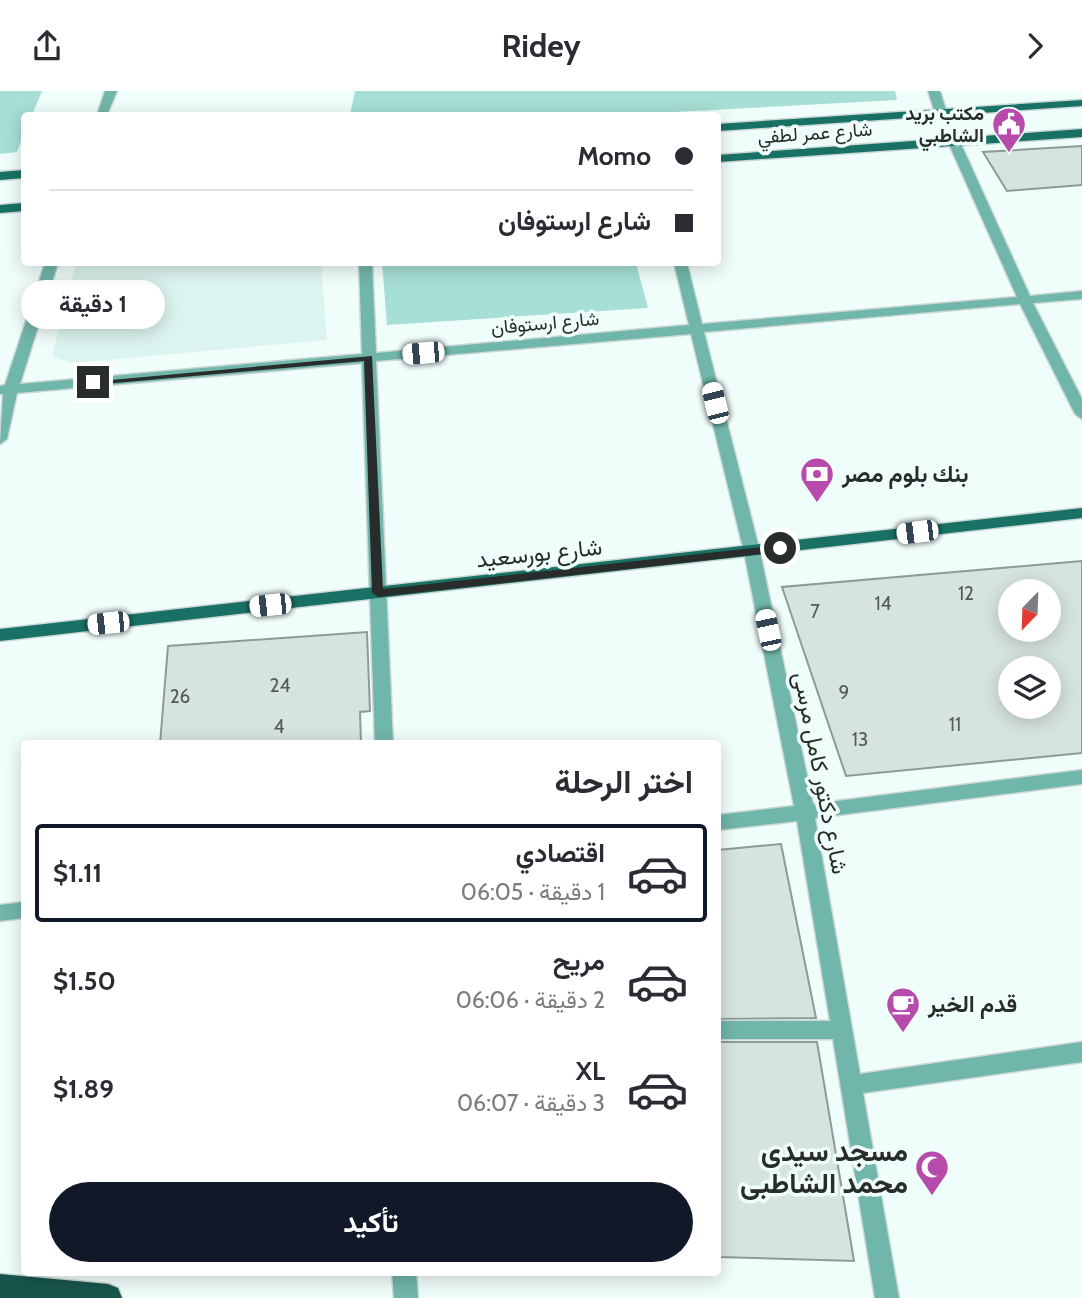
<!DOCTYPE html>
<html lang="ar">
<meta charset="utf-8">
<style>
:root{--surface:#fff;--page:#f7f7f7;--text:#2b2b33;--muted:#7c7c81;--line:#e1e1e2;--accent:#111827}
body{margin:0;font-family:Cabin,Vazirmatn,sans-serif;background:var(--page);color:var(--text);direction:rtl;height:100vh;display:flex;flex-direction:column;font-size:26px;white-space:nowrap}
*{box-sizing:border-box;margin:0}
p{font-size:23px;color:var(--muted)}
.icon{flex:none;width:38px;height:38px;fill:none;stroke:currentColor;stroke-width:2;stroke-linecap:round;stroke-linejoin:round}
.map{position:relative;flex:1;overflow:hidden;direction:ltr}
.sheet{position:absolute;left:21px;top:649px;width:700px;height:536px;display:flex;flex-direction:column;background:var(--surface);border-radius:7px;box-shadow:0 4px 18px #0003;direction:rtl}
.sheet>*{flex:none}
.banner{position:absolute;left:21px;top:21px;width:700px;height:154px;border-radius:7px;box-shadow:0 4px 18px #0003;direction:rtl;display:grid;align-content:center;height:154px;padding:0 28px;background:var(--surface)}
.needle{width:46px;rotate:203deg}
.controls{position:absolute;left:998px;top:488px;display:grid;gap:14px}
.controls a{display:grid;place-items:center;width:63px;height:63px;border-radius:50%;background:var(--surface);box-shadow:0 4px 18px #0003;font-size:35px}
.end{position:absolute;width:32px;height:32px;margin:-16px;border:9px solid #282d2c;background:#fff;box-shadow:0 0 0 4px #fff}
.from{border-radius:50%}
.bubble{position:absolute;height:49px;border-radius:24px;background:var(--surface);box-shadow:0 4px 18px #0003;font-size:23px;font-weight:700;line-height:49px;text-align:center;direction:rtl}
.car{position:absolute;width:21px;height:42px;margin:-21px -10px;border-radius:9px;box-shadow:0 0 5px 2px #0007;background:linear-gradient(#fff 24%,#345 0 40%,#fff 0 76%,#345 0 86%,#fff 0)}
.banner b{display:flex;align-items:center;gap:24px;height:66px;font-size:26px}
.banner b+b{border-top:2px solid var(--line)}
.banner i{width:18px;height:18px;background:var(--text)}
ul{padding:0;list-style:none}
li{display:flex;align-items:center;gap:21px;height:98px;margin:0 14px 10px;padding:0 14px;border:4px solid transparent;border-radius:7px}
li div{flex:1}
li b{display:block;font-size:26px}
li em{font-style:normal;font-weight:700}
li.on{border-color:var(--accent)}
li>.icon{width:63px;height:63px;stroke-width:1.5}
h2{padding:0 28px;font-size:32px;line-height:84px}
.primary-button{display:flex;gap:14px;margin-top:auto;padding:14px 28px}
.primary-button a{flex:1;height:80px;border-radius:42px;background:var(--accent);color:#fff;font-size:28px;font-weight:700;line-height:80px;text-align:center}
header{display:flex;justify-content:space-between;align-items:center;height:91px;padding:0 28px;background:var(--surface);font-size:32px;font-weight:700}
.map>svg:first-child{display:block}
.built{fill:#dcf4ef}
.green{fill:#a6dfd5}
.building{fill:#d6e4e1;stroke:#8d9a98;stroke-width:2;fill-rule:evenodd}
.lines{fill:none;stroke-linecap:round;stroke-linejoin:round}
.minor-casing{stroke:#ccd8d6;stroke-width:3}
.major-casing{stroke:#ccd8d6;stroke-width:3}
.highway-casing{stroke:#ccd8d6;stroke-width:3}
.minor{fill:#71b6aa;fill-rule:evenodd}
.major{fill:#197165;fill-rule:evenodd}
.highway{fill:#17554c;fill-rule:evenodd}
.route{fill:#282d2c}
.labels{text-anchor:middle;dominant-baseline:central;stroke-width:7;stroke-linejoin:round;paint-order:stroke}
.far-poi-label{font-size:19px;font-weight:bold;fill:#282d2c;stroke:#f0fefb;text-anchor:end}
.far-street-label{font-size:19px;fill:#282d2c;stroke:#f0fefb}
.number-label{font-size:19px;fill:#545b59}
.poi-label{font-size:23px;font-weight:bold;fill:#282d2c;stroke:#f0fefb;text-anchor:start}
.street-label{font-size:23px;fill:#282d2c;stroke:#f0fefb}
.near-poi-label{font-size:28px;font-weight:bold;fill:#282d2c;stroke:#f0fefb;text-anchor:end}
</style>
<header><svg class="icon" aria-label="forward" viewBox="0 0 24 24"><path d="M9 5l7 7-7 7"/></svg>Ridey<svg class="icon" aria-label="share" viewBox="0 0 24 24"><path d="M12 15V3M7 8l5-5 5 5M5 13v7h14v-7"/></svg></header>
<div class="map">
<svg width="1082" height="1207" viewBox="0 0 1082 1207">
<rect width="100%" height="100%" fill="#f0fefb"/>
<path class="built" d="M76,172H321L327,249L72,272L52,265Z"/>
<g class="green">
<path d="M0,0H42L32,24H24V42L17,61L0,63Z"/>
<path d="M355,0H895L897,9L617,24H350Z"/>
<path d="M382,172H636L648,217L387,234Z"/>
</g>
<g class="building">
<path d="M1082,55V94L1007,100L983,61Z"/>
<path d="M1082,470V662L846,685L782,496ZM1010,500H1048V539H1010ZM1010,578H1048V616H1010Z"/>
<path d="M367,541L370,620L360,621L361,653H160L168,555Z"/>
<path d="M781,753L816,927L718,928V759Z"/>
<path d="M718,951H817L854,1170L718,1166Z"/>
</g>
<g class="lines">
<g class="minor-casing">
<g id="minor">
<path d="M105,0H117L107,24H97Z"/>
<path d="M928,0H940L947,22L945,24L935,22Z"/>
<path d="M954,47L960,51L1030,205L1082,200V208L1033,212L1082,308V328L1075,323L1020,213L704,241L760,461L813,713L1082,679V693L815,727L860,983L1082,951V971L863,1002L899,1207H875L833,948H718V930H830L797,730L718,739V724L794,715L744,461L691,243L376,270L393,653H375L362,272L17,302L7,348L0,353L3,303H0V295L5,294L45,172H58L20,293L362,263L359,172H372L376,262L689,234L674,172H687L702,233L1017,206L948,51Z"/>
<path d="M24,811V827L0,830V814Z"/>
<path d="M392,1181H416L418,1207H394Z"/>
</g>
</g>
<g class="major-casing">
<g id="major">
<path d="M1082,9V15L718,40V33Z"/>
<path d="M1082,38V46L718,71V64Z"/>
<path d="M24,79V87L0,89V81Z"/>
<path d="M24,112V120L0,122V114Z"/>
<path d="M1082,417V427L0,550V538Z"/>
</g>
</g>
<g class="highway-casing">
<path id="highway" d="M0,1183L108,1193L118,1197L122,1207H0Z"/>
</g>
<use href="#minor" class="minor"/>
<use href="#major" class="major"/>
<use href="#highway" class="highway"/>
</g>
<path class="route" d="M372,265L383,498L780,454L785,457L780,461L378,506L372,502L364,270L93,294L89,291Z"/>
<defs>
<g id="civic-pin" transform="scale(1.75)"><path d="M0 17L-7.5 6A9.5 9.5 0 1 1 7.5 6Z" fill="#b74bab" stroke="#f0fefb"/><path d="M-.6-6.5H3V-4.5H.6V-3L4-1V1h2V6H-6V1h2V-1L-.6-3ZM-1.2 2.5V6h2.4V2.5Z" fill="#fff"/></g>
<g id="bank-pin" transform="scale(1.75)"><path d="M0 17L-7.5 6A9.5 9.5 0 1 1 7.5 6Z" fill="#b74bab" stroke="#f0fefb"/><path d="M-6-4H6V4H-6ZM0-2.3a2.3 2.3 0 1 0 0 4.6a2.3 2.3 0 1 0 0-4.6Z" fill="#fff"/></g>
<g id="cafe-pin" transform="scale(1.75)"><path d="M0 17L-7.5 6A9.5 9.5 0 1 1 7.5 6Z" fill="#b74bab" stroke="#f0fefb"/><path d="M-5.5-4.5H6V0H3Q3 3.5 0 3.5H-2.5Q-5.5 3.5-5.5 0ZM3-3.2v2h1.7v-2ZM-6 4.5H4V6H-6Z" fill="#fff"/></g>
<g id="mosque-pin" transform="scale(1.75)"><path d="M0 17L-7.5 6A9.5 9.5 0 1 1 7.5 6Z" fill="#b74bab" stroke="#f0fefb"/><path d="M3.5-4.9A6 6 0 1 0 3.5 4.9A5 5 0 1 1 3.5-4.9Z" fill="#fff"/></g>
</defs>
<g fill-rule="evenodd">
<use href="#civic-pin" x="1009" y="33"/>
<use href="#bank-pin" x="817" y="383"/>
<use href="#cafe-pin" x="903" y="913"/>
<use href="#mosque-pin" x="932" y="1076"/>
</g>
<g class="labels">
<g class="far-poi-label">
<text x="984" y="22">مكتب بريد<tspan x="984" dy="22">الشاطبي</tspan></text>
</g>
<g class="far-street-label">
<text transform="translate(815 42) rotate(-4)">شارع عمر لطفي</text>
<text transform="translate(545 232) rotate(-5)">شارع ارستوفان</text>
</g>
<g class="number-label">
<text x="966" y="502">12</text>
<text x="883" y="512">14</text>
<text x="815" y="520">7</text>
<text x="280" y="594">24</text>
<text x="844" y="601">9</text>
<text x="180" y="605">26</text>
<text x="955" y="633">11</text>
<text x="279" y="635">4</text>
<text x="860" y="648">13</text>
</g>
<g class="poi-label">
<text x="842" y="383">بنك بلوم مصر</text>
<text x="928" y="913">قدم الخير</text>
</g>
<g class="street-label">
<text transform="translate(539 462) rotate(-6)">شارع بورسعيد</text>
<text transform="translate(821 682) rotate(79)">شارع دكتور كامل مرسى</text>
</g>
<g class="near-poi-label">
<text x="908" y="1060">مسجد سيدى<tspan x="908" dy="32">محمد الشاطبى</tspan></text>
</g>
</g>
</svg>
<div class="controls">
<a><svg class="needle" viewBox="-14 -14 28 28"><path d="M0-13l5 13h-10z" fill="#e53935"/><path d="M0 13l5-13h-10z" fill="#7c7c81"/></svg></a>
<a><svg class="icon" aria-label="layers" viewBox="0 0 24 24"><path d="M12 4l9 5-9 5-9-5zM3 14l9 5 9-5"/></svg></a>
</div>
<i class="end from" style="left:780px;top:457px"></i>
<i class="end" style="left:93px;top:291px"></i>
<div class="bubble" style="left:21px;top:189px;width:144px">1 دقيقة</div>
<i class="car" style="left:423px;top:262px;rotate:265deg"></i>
<i class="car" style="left:715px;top:312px;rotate:346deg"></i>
<i class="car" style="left:917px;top:441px;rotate:263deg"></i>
<i class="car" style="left:270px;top:514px;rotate:264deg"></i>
<i class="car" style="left:108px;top:532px;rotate:264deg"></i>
<i class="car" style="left:768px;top:539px;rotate:348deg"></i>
<div class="banner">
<b><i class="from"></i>Momo</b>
<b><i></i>شارع ارستوفان</b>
</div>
<section class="sheet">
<h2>اختر الرحلة</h2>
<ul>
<li class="on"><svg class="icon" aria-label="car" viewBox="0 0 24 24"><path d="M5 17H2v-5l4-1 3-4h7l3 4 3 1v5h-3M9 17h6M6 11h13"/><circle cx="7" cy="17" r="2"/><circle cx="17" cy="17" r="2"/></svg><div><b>اقتصادي</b><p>1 دقيقة · 06:05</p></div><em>$1.11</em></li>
<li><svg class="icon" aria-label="car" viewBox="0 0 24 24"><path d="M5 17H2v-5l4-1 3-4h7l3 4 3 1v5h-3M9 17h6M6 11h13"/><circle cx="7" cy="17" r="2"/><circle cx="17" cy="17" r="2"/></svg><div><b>مريح</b><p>2 دقيقة · 06:06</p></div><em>$1.50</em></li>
<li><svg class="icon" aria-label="car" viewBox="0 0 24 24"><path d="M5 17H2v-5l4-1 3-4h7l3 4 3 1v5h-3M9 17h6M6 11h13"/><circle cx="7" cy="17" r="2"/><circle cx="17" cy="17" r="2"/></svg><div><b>XL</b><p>3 دقيقة · 06:07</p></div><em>$1.89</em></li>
</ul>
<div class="primary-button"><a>تأكيد</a></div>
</section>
</div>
